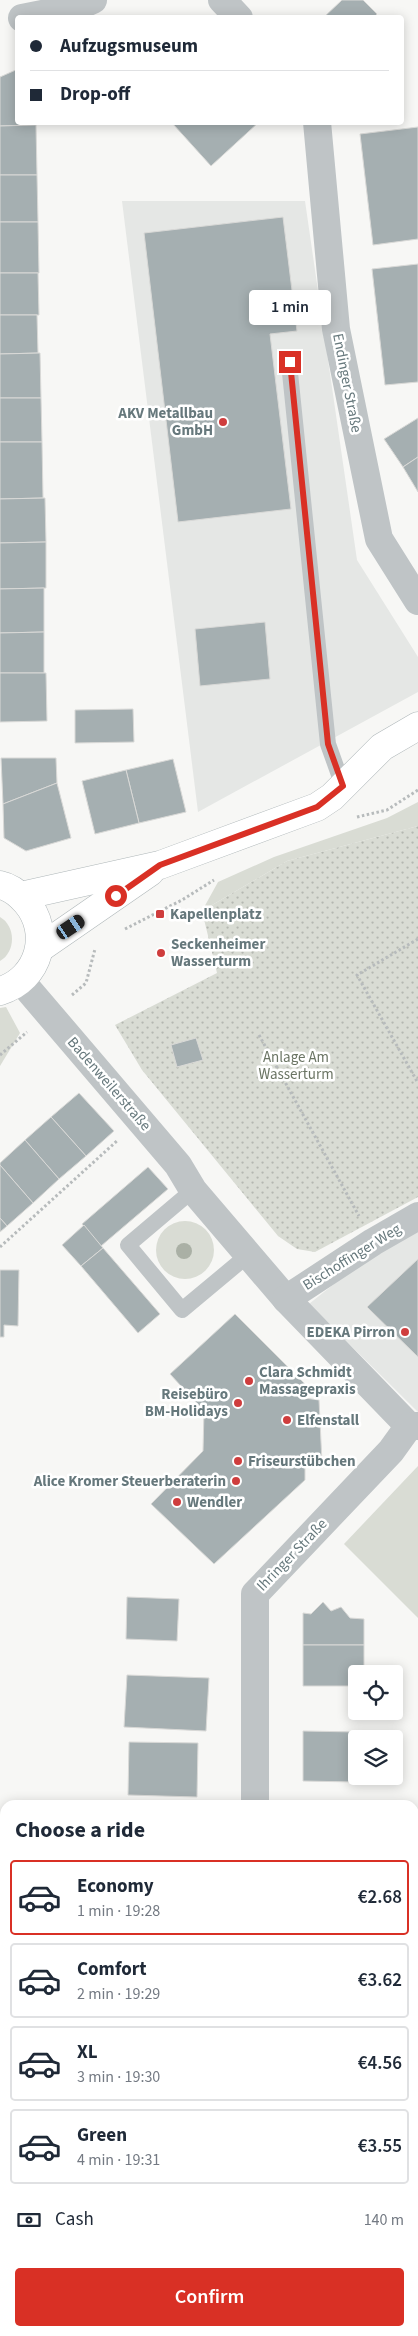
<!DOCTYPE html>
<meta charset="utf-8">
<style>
:root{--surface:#fff;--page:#f6f6f7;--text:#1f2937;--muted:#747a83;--line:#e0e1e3;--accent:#d93025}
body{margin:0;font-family:"Source Sans 3",sans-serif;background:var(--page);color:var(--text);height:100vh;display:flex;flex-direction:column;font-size:19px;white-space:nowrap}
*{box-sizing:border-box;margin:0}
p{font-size:16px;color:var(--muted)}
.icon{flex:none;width:28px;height:28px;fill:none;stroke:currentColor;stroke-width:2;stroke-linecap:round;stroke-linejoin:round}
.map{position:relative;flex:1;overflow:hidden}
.details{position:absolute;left:0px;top:1800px;width:419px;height:536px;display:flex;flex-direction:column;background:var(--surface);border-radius:15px 15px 0 0;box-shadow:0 2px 12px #0003}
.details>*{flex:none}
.banner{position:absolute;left:15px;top:15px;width:389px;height:110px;border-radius:5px;box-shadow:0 2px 12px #0003;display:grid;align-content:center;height:110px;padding:0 15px;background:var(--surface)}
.tools{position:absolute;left:348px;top:1665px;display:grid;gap:10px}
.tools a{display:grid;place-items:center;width:55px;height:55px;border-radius:5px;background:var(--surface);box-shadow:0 2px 12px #0003;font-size:25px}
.end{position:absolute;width:22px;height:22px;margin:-11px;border:6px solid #d93025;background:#fff;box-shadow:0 0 0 2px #fff}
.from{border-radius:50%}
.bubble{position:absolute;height:35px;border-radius:5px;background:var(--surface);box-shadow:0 2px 12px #0003;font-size:16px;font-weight:600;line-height:35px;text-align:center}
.car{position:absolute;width:15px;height:30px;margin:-15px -8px;border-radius:6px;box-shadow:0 0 4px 1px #0007;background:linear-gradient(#222 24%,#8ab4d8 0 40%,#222 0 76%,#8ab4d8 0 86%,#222 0)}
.banner b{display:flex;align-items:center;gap:18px;height:48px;font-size:19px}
.banner b+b{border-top:1px solid var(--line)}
.banner i{width:12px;height:12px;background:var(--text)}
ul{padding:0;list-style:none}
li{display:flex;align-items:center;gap:15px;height:75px;margin:0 10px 8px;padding:0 5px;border:2px solid var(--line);border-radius:5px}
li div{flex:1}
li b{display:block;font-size:19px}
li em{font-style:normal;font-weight:600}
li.on{border-color:var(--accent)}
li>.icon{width:45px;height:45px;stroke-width:1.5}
h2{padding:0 15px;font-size:22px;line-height:60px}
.pay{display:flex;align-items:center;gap:12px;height:55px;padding:0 15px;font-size:19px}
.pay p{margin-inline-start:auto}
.primary-button{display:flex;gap:10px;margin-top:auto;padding:10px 15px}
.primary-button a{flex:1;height:58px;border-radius:5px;background:var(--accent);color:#fff;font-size:20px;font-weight:600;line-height:58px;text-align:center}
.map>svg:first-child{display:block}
.built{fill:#e5e7e5}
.grass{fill:#d9dcd4}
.park{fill:url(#park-crowns)}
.garden{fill:url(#garden-dots)}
.building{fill:#a5afb1;stroke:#d9d9d7}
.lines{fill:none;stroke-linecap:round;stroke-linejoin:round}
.secondary-casing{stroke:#afb7b9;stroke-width:29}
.path{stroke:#b7bbbc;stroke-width:3;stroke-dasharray:2.5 2.5;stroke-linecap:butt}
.lane{stroke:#bfc4c6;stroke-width:16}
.street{stroke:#bfc4c6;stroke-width:28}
.secondary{stroke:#fff;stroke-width:28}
.tree{fill:#aab0a5}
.route{stroke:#d93025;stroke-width:6}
.poi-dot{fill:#cf3d3d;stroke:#fff;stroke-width:2}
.labels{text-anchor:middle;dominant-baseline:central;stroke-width:5;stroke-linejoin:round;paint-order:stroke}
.street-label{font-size:15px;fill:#66787c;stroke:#fff}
.poi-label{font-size:15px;font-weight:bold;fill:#66787c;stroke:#fff;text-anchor:start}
.park-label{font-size:15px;fill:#6b7564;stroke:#fff}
</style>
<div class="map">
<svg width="418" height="2336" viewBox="0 0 418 2336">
<defs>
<pattern id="park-crowns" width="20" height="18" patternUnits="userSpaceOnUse" patternTransform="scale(1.25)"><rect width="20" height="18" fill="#d9dcd4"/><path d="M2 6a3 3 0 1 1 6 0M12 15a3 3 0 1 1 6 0" fill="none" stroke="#b4b7b1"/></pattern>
<pattern id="garden-dots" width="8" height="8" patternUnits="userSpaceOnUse" patternTransform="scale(1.25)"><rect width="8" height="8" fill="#d9dcd4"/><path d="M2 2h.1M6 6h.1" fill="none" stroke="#b4b7b1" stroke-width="1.8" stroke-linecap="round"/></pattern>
</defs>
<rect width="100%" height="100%" fill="#f7f7f5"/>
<g class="built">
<path d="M122,201H305L357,560L418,657V692L198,812Z"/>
<path d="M418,1229V1412L309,1304L359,1264Z"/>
</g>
<g class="grass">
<path d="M418,802V826L287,861L202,911L218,882L274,857L387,818Z"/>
<path d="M0,917C16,926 16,952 0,961Z"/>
<path d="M6,1007L20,1033L0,1066V1008Z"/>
<circle cx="185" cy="1250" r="29"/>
<path d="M418,1466V1618L344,1544Z"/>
</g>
<path class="park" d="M78,2331H222L217,2336H78Z"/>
<path class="garden" d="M418,826V1197L315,1252L297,1249L278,1236L142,1070L115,1025L217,973L202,911L287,861Z"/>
<g class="building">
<path d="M342,0H363L377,14L373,18H323Z"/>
<path d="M18,69V122H35L36,125L0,126V77Z"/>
<path d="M175,122H259L211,166L173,124Z"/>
<path d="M36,125L37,175H0V126Z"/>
<path d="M418,127V239L373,245L360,134Z"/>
<path d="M0,175H37L38,222H0Z"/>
<path d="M283,217L297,331L270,334L291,509L178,522L144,233Z"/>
<path d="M0,222H38L39,273H0Z"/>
<path d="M418,264V382L385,385L372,269Z"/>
<path d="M0,273H38L39,315H0Z"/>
<path d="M0,315H37L38,353L0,354Z"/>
<path d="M40,353L41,398H0V354Z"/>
<path d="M0,398H41L42,442H0Z"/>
<path d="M418,418V457L403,467L384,439Z"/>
<path d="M0,442H42L43,498L0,499Z"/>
<path d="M418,457V492L403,467Z"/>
<path d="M45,498L46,542L0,543V499Z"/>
<path d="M46,542V588L0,589V543Z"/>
<path d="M44,588V632L0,633V589Z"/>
<path d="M265,622L270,679L200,686L195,629Z"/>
<path d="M44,632V673H0V633Z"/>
<path d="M0,673H46L47,721L0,722Z"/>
<path d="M133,709L134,742L75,743V710Z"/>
<path d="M1,758H56L57,783L3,804Z"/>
<path d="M173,759L186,812L139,823L126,770Z"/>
<path d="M126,770L139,823L95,834L82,781Z"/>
<path d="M57,783L71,838L26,851L4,838L3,804Z"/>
<path d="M196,1038L203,1060L177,1067L171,1045Z"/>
<path d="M79,1093L114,1131L86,1156L51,1117Z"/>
<path d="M51,1117L86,1156L59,1179L25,1140Z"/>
<path d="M25,1140L59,1179L33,1203L0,1165V1163Z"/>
<path d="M0,1165L33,1203L7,1226L0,1218Z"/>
<path d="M148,1167L168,1189L101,1246L82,1224Z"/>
<path d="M0,1218L7,1226L0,1232Z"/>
<path d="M84,1225L103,1248L81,1266L62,1245Z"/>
<path d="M103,1248L160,1314L138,1333L81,1266Z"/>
<path d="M418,1259V1357L367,1307Z"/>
<path d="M0,1270H19L18,1326L4,1325V1337H0Z"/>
<path d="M235,1314L305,1384L304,1398L319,1400L322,1463L305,1464V1480L214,1564L151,1504L203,1451L204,1411L170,1374Z"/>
<path d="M127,1597L179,1599L177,1641L126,1639Z"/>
<path d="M323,1602L331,1611L341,1607L350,1618L364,1619V1645H303V1613L311,1614Z"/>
<path d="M303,1645H364V1674H356V1686H303Z"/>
<path d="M127,1675L209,1678L206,1731L124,1727Z"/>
<path d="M303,1731L356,1732L355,1782L303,1781Z"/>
<path d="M129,1742L198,1743L197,1797L128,1795Z"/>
<rect x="0" y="1843" width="2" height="38"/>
<rect x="0" y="1881" width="2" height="38"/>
<path d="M414,1981H418V2010L414,2011Z"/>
<path d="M414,2151L418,2155V2160L414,2164Z"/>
<path d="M418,2160V2199L414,2203V2164Z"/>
<path d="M309,2331H363L367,2336H304Z"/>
</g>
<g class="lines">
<g class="secondary-casing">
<g id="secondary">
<path d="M0,885C10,887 19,894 26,902C52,932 40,979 0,991"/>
<path d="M21,896L160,865L317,807L332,797L382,747L418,726"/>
<path d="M40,948L150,872"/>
</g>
</g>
<g class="path">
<path d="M357,817L387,810L418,790"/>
<path d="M125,929L182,900L214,880"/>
<path d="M418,939L357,975L418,1083"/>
<path d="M72,995L86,983L95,949"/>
<path d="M259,1035L359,1216"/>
<path d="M0,1055L27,1032"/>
<path d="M0,1247L118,1140"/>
</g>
<g class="lane">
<path d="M289,363L328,744L343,786"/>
<path d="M193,1190L128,1245L182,1310L248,1255"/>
</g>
<g class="street">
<path d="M222,0L239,18"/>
<path d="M22,18L77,7L93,0"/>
<path d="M317,122L336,329L379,539L418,601"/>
<path d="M21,981L178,1165L193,1190L286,1299L409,1426H418"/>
<path d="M286,1299L373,1242L418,1216"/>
<path d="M255,1805V1594L391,1451L409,1426"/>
<path d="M414,1941H418"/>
<path d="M0,2123H5"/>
<path d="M414,2320L418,2325"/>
<path d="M253,2336L258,2331"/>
</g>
<use href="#secondary" class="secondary"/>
</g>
<circle class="tree" cx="184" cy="1251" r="8"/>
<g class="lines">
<path class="route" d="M116,896L160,865L317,807L343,786L328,744L290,362"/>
</g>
<g class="poi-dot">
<circle cx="223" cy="422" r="5"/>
<rect x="155" y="909" width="10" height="10" rx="2.5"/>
<circle cx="161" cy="953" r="5"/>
<circle cx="405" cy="1332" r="5"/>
<circle cx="249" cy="1381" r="5"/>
<circle cx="238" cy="1403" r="5"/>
<circle cx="287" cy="1420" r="5"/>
<circle cx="238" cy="1461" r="5"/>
<circle cx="236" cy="1481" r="5"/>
<circle cx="177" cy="1502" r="5"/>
</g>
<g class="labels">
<g class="street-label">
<text transform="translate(347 383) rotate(79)">Endinger Straße</text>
<text transform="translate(109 1084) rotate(49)">Badenweilerstraße</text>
<text transform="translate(352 1257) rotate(-32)">Bischoffinger Weg</text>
<text transform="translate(292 1555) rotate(-46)">Ihringer Straße</text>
</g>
<g class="poi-label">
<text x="213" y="413" text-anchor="end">AKV Metallbau<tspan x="213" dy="17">GmbH</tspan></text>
<text x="170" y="914">Kapellenplatz</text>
<text x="171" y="944">Seckenheimer<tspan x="171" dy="17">Wasserturm</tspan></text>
<text x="395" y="1332" text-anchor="end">EDEKA Pirron</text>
<text x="259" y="1372">Clara Schmidt<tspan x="259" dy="17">Massagepraxis</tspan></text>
<text x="228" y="1394" text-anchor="end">Reisebüro<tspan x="228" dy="17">BM-Holidays</tspan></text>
<text x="297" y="1420">Elfenstall</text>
<text x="248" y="1461">Friseurstübchen</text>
<text x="226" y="1481" text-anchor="end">Alice Kromer Steuerberaterin</text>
<text x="187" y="1502">Wendler</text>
</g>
<g class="park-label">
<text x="296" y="1057">Anlage Am<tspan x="296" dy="17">Wasserturm</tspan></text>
</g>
</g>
</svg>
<div class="tools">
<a><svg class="icon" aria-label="locate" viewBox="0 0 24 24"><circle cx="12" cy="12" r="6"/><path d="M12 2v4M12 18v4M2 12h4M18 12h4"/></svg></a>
<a><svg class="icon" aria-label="layers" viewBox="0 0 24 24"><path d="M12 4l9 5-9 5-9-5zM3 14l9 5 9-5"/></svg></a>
</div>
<i class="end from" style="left:116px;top:896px"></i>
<i class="end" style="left:290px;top:362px"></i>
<div class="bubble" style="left:249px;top:290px;width:82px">1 min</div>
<i class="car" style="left:71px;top:927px;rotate:56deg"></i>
<div class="banner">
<b><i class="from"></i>Aufzugsmuseum</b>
<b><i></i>Drop-off</b>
</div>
<section class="details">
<h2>Choose a ride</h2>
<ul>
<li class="on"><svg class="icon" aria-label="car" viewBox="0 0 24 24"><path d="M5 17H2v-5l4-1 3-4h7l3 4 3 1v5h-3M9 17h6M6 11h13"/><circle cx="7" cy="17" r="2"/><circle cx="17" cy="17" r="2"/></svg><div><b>Economy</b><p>1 min · 19:28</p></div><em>€2.68</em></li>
<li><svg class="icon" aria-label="car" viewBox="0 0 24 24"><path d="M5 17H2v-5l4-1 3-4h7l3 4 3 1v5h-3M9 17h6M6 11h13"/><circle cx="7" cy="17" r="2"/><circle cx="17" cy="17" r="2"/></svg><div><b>Comfort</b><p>2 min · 19:29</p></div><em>€3.62</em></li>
<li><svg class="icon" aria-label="car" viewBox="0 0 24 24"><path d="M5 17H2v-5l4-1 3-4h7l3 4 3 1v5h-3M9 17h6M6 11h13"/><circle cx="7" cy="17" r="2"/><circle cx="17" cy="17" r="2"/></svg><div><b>XL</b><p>3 min · 19:30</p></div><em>€4.56</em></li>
<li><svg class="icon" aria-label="car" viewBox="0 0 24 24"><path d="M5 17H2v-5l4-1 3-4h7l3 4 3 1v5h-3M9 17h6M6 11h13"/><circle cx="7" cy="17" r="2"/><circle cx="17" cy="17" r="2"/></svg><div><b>Green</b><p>4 min · 19:31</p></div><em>€3.55</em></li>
</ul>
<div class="pay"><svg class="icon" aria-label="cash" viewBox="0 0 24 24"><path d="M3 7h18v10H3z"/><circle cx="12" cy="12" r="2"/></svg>Cash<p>140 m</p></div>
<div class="primary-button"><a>Confirm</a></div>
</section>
</div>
